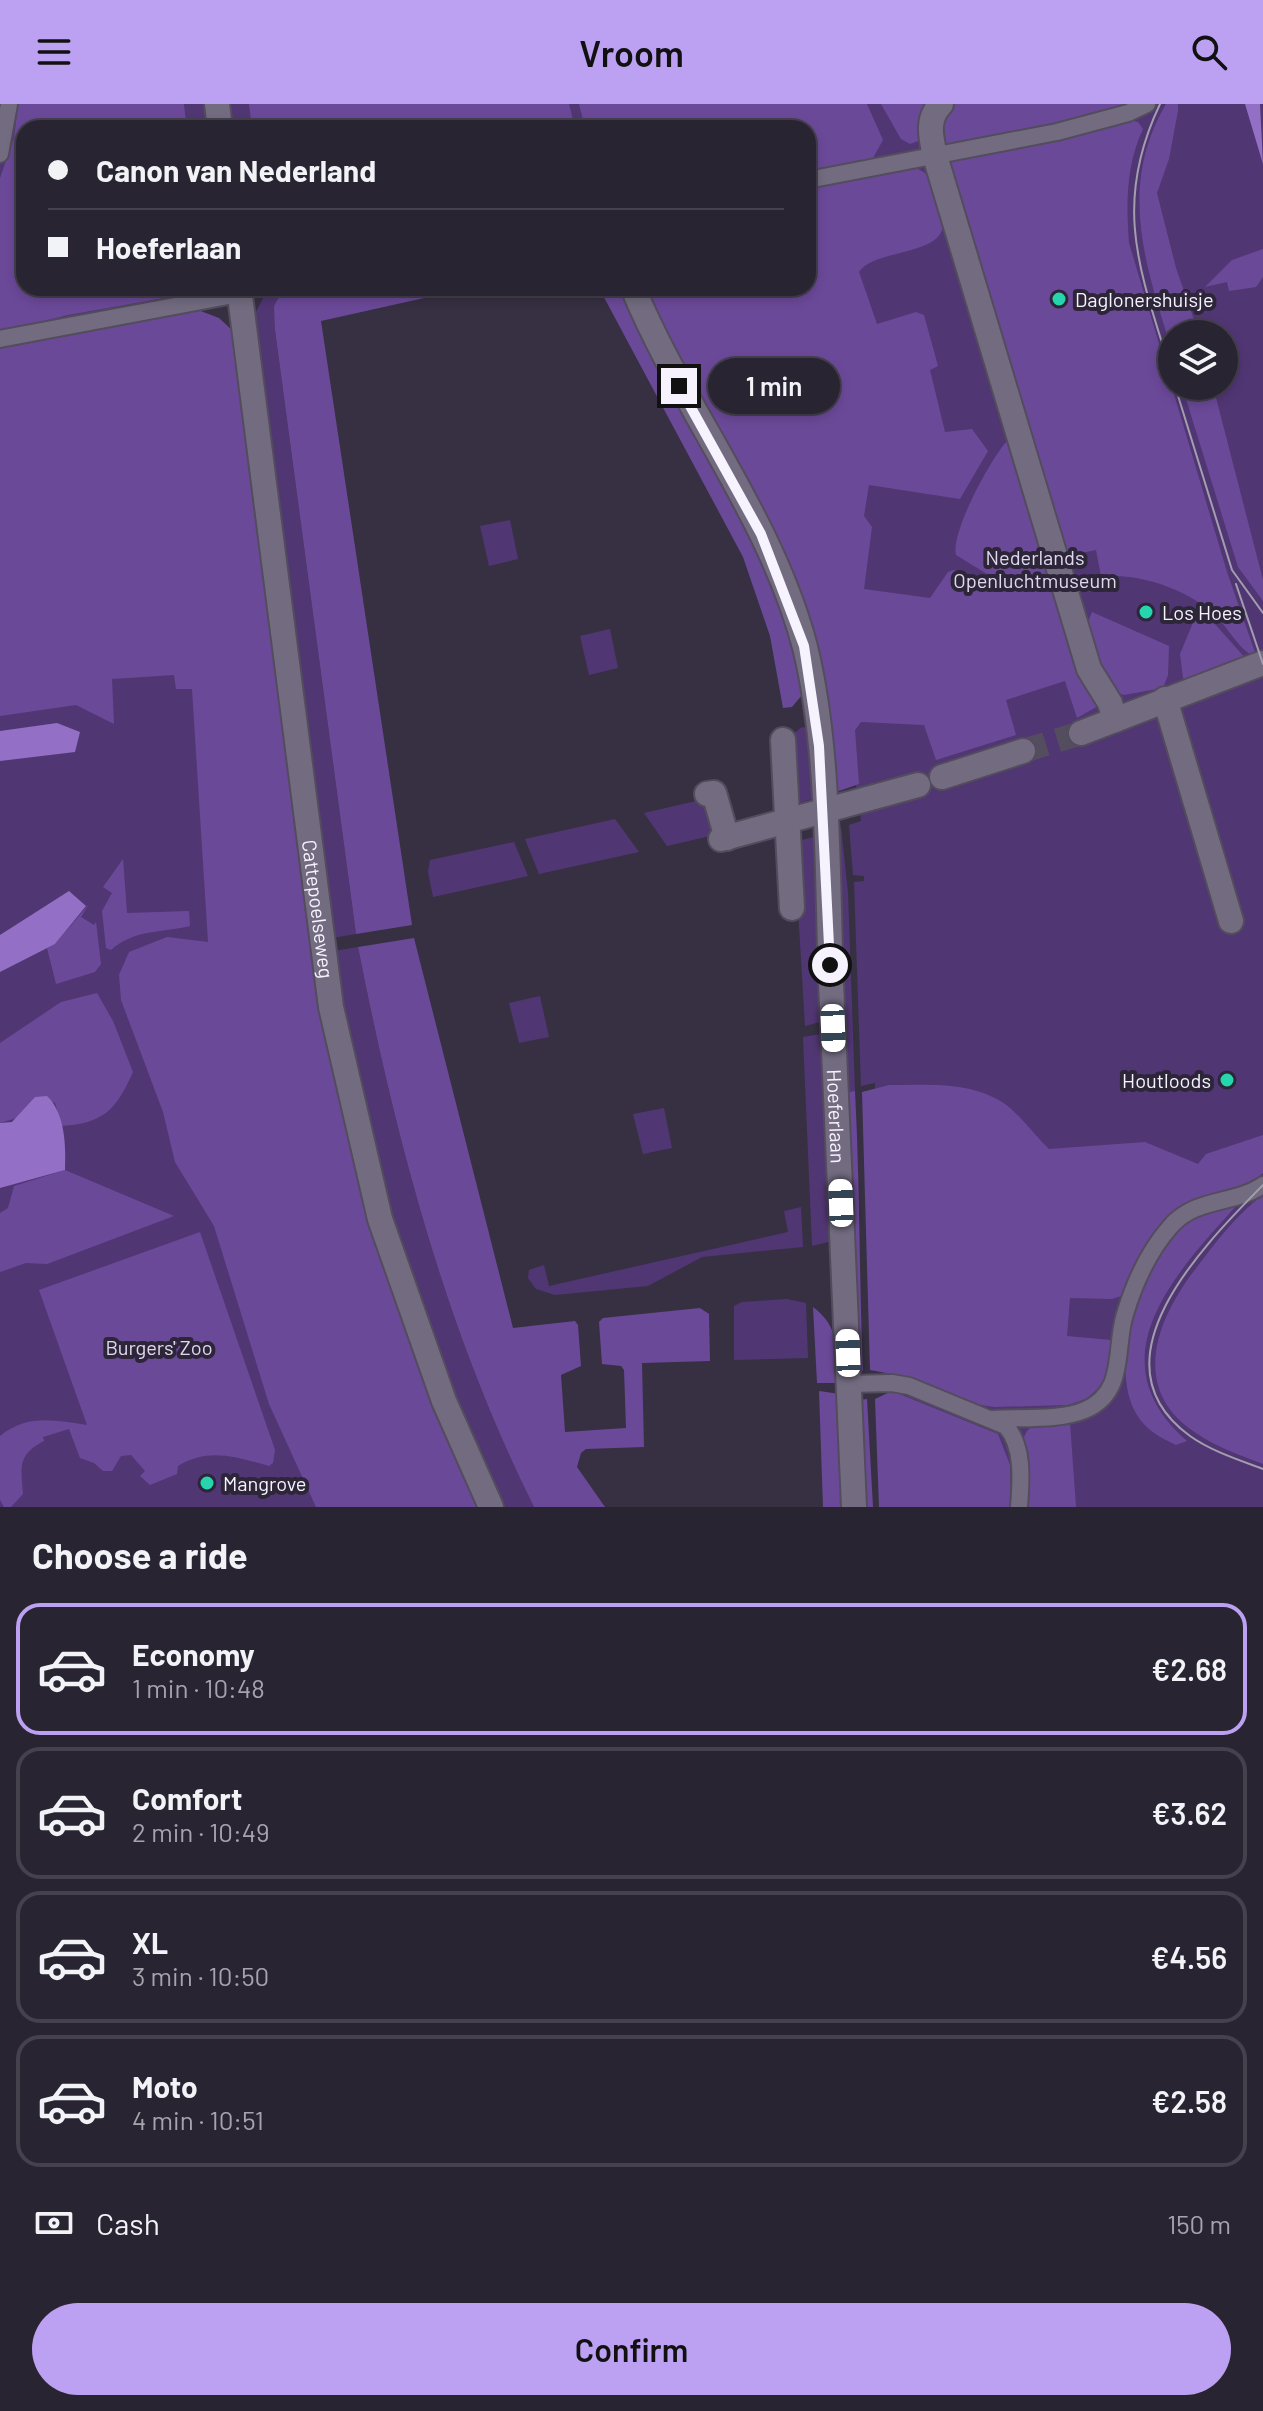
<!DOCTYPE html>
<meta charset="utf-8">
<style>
:root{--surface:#292432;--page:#312c3a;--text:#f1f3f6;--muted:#a5a4ac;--line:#45414d;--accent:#bca0f2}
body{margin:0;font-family:Barlow,sans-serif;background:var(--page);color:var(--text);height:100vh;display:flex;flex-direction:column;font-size:30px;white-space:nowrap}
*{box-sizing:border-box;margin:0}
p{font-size:26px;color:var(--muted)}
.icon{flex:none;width:44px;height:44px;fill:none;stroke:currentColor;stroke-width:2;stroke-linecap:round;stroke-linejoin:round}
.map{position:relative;height:1403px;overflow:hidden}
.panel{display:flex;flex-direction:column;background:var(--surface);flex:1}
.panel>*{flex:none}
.guide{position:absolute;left:16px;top:16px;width:800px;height:176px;border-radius:24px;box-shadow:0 4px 12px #0003,0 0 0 2px var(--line);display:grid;align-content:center;height:176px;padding:0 32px;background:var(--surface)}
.tools{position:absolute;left:1158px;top:216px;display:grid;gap:16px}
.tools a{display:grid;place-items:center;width:80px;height:80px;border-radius:50%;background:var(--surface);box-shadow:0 4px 12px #0003,0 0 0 2px var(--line);font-size:40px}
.end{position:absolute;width:36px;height:36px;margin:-18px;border:10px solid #f6f2fe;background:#111;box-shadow:0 0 0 4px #111}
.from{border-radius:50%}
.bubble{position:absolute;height:56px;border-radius:28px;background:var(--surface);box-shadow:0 4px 12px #0003,0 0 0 2px var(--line);font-size:26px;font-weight:600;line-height:56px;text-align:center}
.car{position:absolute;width:24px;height:48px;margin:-24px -12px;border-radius:10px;box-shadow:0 0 6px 2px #0007;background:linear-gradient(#fff 24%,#345 0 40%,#fff 0 76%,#345 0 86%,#fff 0)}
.guide b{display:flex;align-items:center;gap:28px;height:76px;font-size:30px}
.guide b+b{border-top:2px solid var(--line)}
.guide i{width:20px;height:20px;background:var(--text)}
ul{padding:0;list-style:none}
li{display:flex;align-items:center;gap:24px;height:132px;margin:0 16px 12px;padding:0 16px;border:4px solid var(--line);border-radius:24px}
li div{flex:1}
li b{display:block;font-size:30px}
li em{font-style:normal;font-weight:600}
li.active{border-color:var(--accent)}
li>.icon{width:72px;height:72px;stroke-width:1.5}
h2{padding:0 32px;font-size:36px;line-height:96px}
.pay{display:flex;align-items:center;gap:20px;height:88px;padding:0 32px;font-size:30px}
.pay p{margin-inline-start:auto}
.button{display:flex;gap:16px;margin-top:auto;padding:16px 32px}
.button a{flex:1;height:92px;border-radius:48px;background:var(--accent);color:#111;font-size:32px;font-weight:600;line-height:92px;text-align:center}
header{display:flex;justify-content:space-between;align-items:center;height:104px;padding:0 32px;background:var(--accent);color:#111;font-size:36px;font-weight:600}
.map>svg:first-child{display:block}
.green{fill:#513674;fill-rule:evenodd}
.forest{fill:#6b4999}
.water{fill:#9370c5}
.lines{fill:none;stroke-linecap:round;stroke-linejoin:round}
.street-tunnel{stroke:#544d5f;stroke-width:24;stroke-dasharray:24 12;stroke-linecap:butt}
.lane-casing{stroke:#534c5c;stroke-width:20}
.street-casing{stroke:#534c5c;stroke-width:28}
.secondary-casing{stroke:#534c5c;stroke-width:28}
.lane{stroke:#736c81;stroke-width:16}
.street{stroke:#736c81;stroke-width:24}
.secondary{stroke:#736c81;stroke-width:24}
.tram{stroke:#a39ead;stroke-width:2}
.route{stroke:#f6f2fe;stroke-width:10}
.poi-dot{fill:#26d5ae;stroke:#2d2639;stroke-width:3}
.labels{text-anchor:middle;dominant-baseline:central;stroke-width:8;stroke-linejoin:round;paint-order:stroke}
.poi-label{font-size:20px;fill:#f6f2fe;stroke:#2d2639;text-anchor:start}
.park-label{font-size:20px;fill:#e0d8ef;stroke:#2d2639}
.street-label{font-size:20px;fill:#f6f2fe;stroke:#2d2639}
</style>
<header><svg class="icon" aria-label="menu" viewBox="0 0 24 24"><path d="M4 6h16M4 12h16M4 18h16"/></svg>Vroom<svg class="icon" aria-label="search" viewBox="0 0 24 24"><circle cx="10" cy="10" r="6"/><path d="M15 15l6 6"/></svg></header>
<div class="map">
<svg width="1263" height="1403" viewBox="0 0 1263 1403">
<rect width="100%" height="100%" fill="#373043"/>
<g class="green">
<path d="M0,0H123L24,24V184H149L207,588L392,1403H0Z"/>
<path d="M184,0H205L207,24H187Z"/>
<path d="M229,0H1263V1403H883L892,1269L879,1266L875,979L861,982L854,778L864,777V772L853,771L849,721L861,717L859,695L828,561L808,184V24H232ZM1172,230H1224V282H1172Z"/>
<path d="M269,184H284L278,192L275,226L356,830L332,834L254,211Z"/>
<path d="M510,416L518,455L489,462L480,422Z"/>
<path d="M610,525L618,564L589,571L580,532Z"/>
<path d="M802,623L807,624L812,695L793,701L788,634Z"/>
<path d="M709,694L719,730L667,742L644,709Z"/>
<path d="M615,715L639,748L539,770L525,735Z"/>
<path d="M841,723L848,789L855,987H846L835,725Z"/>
<path d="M814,733L824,917L805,922L794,738Z"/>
<path d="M514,738L528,772L433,793L428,768L430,756Z"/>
<path d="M358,843C396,1036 446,1227 534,1403H503C420,1228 361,1039 334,847Z"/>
<path d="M540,892L549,933L519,939L509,899Z"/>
<path d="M821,930L832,1137L812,1142L803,933Z"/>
<path d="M664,1004L672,1044L643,1050L633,1010Z"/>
<path d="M801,1103L803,1143L702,1153L648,1182L555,1191L536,1185L528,1174L529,1166L544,1161L549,1182L788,1128L784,1107Z"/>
<path d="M787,1195L806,1199L808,1254L734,1256V1202L742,1198Z"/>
</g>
<g class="forest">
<path d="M18,0H184L187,24H24V184L204,187L68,211L0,228V74L14,34Z"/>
<path d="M249,0H569L575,24H252Z"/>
<path d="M579,0H867L883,36L873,54L808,67V24H585Z"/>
<path d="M881,0H932L921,36L910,40L901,35Z"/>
<path d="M948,0H1132L1103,10L946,44L938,41Z"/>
<path d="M1166,0H1178V7L1169,55L1157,89L1176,164L1199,230H1172V247C1146,162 1117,84 1166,0Z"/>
<path d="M1128,16L1138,18L1143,25C1126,61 1126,100 1129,139L1227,468L1257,554C1240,547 1230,527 1218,514C1190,485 1139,469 1101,472L1096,446L1063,453L946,63L950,55Z"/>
<path d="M915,63L935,75C937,89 943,105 943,119C944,152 873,145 859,168L877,220L916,208L924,211L938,262L930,266L945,328L972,325L988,347L960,395L869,381L864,412L872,423L864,485L930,494L948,468L954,466L986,481L1053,485L1098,602L1077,614L1065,577L1006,596L1016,631L936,656L924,621L861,618L855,626L859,680L839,687L835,685L820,575L643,184H808V84Z"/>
<path d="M1263,145V173L1256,183L1229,187L1227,178L1205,183L1232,156Z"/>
<path d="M284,184H469L321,217L412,821L356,830L275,226L274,202Z"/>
<path d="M599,184H623L738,401L786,515L803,579L802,591L792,603L783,604L770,532L743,453Z"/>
<path d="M198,206L219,214L233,227L319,907L369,1118L432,1300L477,1403H316L269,1300L214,1122L175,1058L163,1008L121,896L119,871L129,848L167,833L208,838L192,585H176L174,571L112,575L114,620L76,601L0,612V243L69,227Z"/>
<path d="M1182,282H1213L1263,476V497L1238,463Z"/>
<path d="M1008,336L1050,470L1045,472L987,470L956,451C950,429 992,352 1008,336Z"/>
<path d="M1092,508L1169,542L1168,571L1163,584L1124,591L1104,584L1086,523Z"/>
<path d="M1195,514L1214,519L1246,555L1188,577L1183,574L1180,550Z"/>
<path d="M123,755L127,809L189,807L190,822C160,829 135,825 111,846L106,844L102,807L112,789L103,783Z"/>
<path d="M89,800L81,813L94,821L96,818L101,860L95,868L56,880L47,844L55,840Z"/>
<path d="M414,834L513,1224L575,1217L578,1221L581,1262L561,1271L565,1328L626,1324L624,1266L621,1262L602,1260L599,1218L603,1214L700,1204L709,1210L710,1257L642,1259L644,1343L586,1345L581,1349L577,1363L605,1403H534C446,1227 396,1036 358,843Z"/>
<path d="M97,889L113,917L133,968C116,1006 104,1019 62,1022L55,999L35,993L20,1013L0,1019V939L61,898Z"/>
<path d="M889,981C927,981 972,977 1005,1000C1020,1011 1035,1032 1049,1045L1145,1038L1198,1060L1206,1050L1263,1031V1069C1246,1084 1226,1086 1205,1092C1160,1107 1145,1152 1124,1191L1112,1195L1070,1194L1067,1232L1111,1236V1259L1102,1281L1086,1295L1068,1301L995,1303L972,1300L907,1273L870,1266L862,988Z"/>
<path d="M855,987C860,1080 859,1173 863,1267H857L846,988Z"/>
<path d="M65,1066L174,1112L47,1160L26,1159L0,1168V1109L8,1104L14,1082Z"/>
<path d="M1263,1091V1360C1240,1351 1216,1343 1196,1329C1128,1285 1157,1214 1197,1163C1217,1137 1236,1111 1263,1091Z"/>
<path d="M1238,1100C1176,1168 1093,1255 1187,1337L1176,1341C1161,1334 1146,1326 1137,1311C1106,1262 1143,1151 1186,1118C1202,1106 1220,1104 1238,1100Z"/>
<path d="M200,1128L275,1346L273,1359L269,1362C237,1353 208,1343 178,1362L177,1370L150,1381L140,1372L145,1367L131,1351L121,1352L112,1367H103L94,1359L80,1354L69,1325L43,1333L44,1337C17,1351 21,1363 23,1390L11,1403H4L0,1396V1332C27,1310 54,1316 87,1321L39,1186Z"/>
<path d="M813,1203C840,1223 838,1249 837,1279H817Z"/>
<path d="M819,1287L840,1290L843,1403H823Z"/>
<path d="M892,1287L998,1330L1010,1361L1011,1403H879L875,1295Z"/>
<path d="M867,1295L873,1403H864L859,1296Z"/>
<path d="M1070,1319L1076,1403H1028V1358L1024,1333L1027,1327L1033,1321Z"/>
</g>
<g class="water">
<path d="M1245,0H1260L1263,60Z"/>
<path d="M57,619L80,628L75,648L0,657V627Z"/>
<path d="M69,787L86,802L55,840L0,868V831Z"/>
<path d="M47,992C65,1009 66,1041 65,1066L0,1084V1019L12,1018L35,993Z"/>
</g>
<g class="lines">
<path class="street-tunnel" d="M1023,647L1081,629"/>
<g class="lane-casing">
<g id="lane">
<path d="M0,50L9,0"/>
<path d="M808,76L1057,28L1128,9L1147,0"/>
<path d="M0,235L239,190"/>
<path d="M849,1280L892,1279L909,1282L1006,1322C1024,1343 1021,1376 1019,1403"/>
<path d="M993,1315C1021,1313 1059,1317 1085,1306C1127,1288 1114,1244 1125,1210C1134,1180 1149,1147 1170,1123C1195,1093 1234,1101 1263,1081"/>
</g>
</g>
<g class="street-casing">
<g id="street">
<path d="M941,0C926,15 931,33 935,52L1089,565L1110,599L1115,616"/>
<path id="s1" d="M633,184C684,307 771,413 805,543C830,644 827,773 831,878C838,1053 847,1228 854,1403"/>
<path d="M1165,595L1231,817"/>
<path d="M1081,629L1263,559"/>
<path d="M783,636L792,804"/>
<path d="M942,673L1023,647"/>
<path d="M707,690L714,689L727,734"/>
<path d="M721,735L918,681"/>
</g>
</g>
<g class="secondary-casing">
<g id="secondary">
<path d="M217,0L220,24"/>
<path id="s2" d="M239,184L331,903L380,1115L444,1297L491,1403"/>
</g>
</g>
<use href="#lane" class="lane"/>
<use href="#street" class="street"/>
<use href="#secondary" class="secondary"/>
<g class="tram">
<path d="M1160,0C1111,103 1141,169 1172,271"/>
<path d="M1175,282L1232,466L1263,509"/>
<path d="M1236,480L1263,560"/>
<path d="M1263,1081C1205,1140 1087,1257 1190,1332C1211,1347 1239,1356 1263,1365"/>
</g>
</g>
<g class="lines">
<path class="route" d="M679,282L761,430L804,542L819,642L830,861"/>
</g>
<g class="poi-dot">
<circle cx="1059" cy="195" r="8"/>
<circle cx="1146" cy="508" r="8"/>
<circle cx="1227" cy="976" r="8"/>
<circle cx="207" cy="1379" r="8"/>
</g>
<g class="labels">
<g class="poi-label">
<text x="1075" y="195">Daglonershuisje</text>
<text x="1162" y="508">Los Hoes</text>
<text x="1211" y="976" text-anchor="end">Houtloods</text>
<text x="223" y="1379">Mangrove</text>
</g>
<g class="park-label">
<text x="1035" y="453">Nederlands<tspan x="1035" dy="23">Openluchtmuseum</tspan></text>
<text x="159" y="1243">Burgers' Zoo</text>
</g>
<g class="street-label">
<text stroke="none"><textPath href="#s2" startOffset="626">Cattepoelseweg</textPath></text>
<text stroke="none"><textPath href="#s1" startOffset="870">Hoeferlaan</textPath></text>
</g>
</g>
</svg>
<div class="tools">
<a><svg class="icon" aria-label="layers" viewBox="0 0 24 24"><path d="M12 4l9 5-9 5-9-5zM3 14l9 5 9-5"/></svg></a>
</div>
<i class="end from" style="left:830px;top:861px"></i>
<i class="end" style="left:679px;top:282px"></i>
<div class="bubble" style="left:708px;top:254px;width:132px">1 min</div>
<i class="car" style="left:833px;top:924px;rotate:178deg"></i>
<i class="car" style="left:841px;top:1099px;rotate:358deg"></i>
<i class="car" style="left:848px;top:1249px;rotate:358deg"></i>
<div class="guide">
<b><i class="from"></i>Canon van Nederland</b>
<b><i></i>Hoeferlaan</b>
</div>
</div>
<section class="panel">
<h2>Choose a ride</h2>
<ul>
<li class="active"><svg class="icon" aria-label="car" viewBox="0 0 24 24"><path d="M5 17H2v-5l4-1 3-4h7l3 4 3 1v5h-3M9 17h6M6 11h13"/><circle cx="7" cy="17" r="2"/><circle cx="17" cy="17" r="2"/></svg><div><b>Economy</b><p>1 min · 10:48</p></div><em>€2.68</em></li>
<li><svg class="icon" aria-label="car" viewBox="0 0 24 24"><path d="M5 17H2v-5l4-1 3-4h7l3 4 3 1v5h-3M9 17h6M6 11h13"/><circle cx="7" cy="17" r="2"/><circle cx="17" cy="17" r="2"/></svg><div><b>Comfort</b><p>2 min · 10:49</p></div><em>€3.62</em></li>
<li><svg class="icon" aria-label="car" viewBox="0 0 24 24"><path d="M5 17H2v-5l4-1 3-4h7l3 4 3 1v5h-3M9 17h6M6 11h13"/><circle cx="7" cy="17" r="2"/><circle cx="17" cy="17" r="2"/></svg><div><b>XL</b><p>3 min · 10:50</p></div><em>€4.56</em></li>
<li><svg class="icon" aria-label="car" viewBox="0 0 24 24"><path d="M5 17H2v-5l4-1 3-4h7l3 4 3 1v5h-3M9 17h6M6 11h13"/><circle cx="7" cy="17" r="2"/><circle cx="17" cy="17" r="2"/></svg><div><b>Moto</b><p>4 min · 10:51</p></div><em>€2.58</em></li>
</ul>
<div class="pay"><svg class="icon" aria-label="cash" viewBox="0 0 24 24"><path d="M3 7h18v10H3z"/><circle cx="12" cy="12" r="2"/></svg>Cash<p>150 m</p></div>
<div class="button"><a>Confirm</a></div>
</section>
